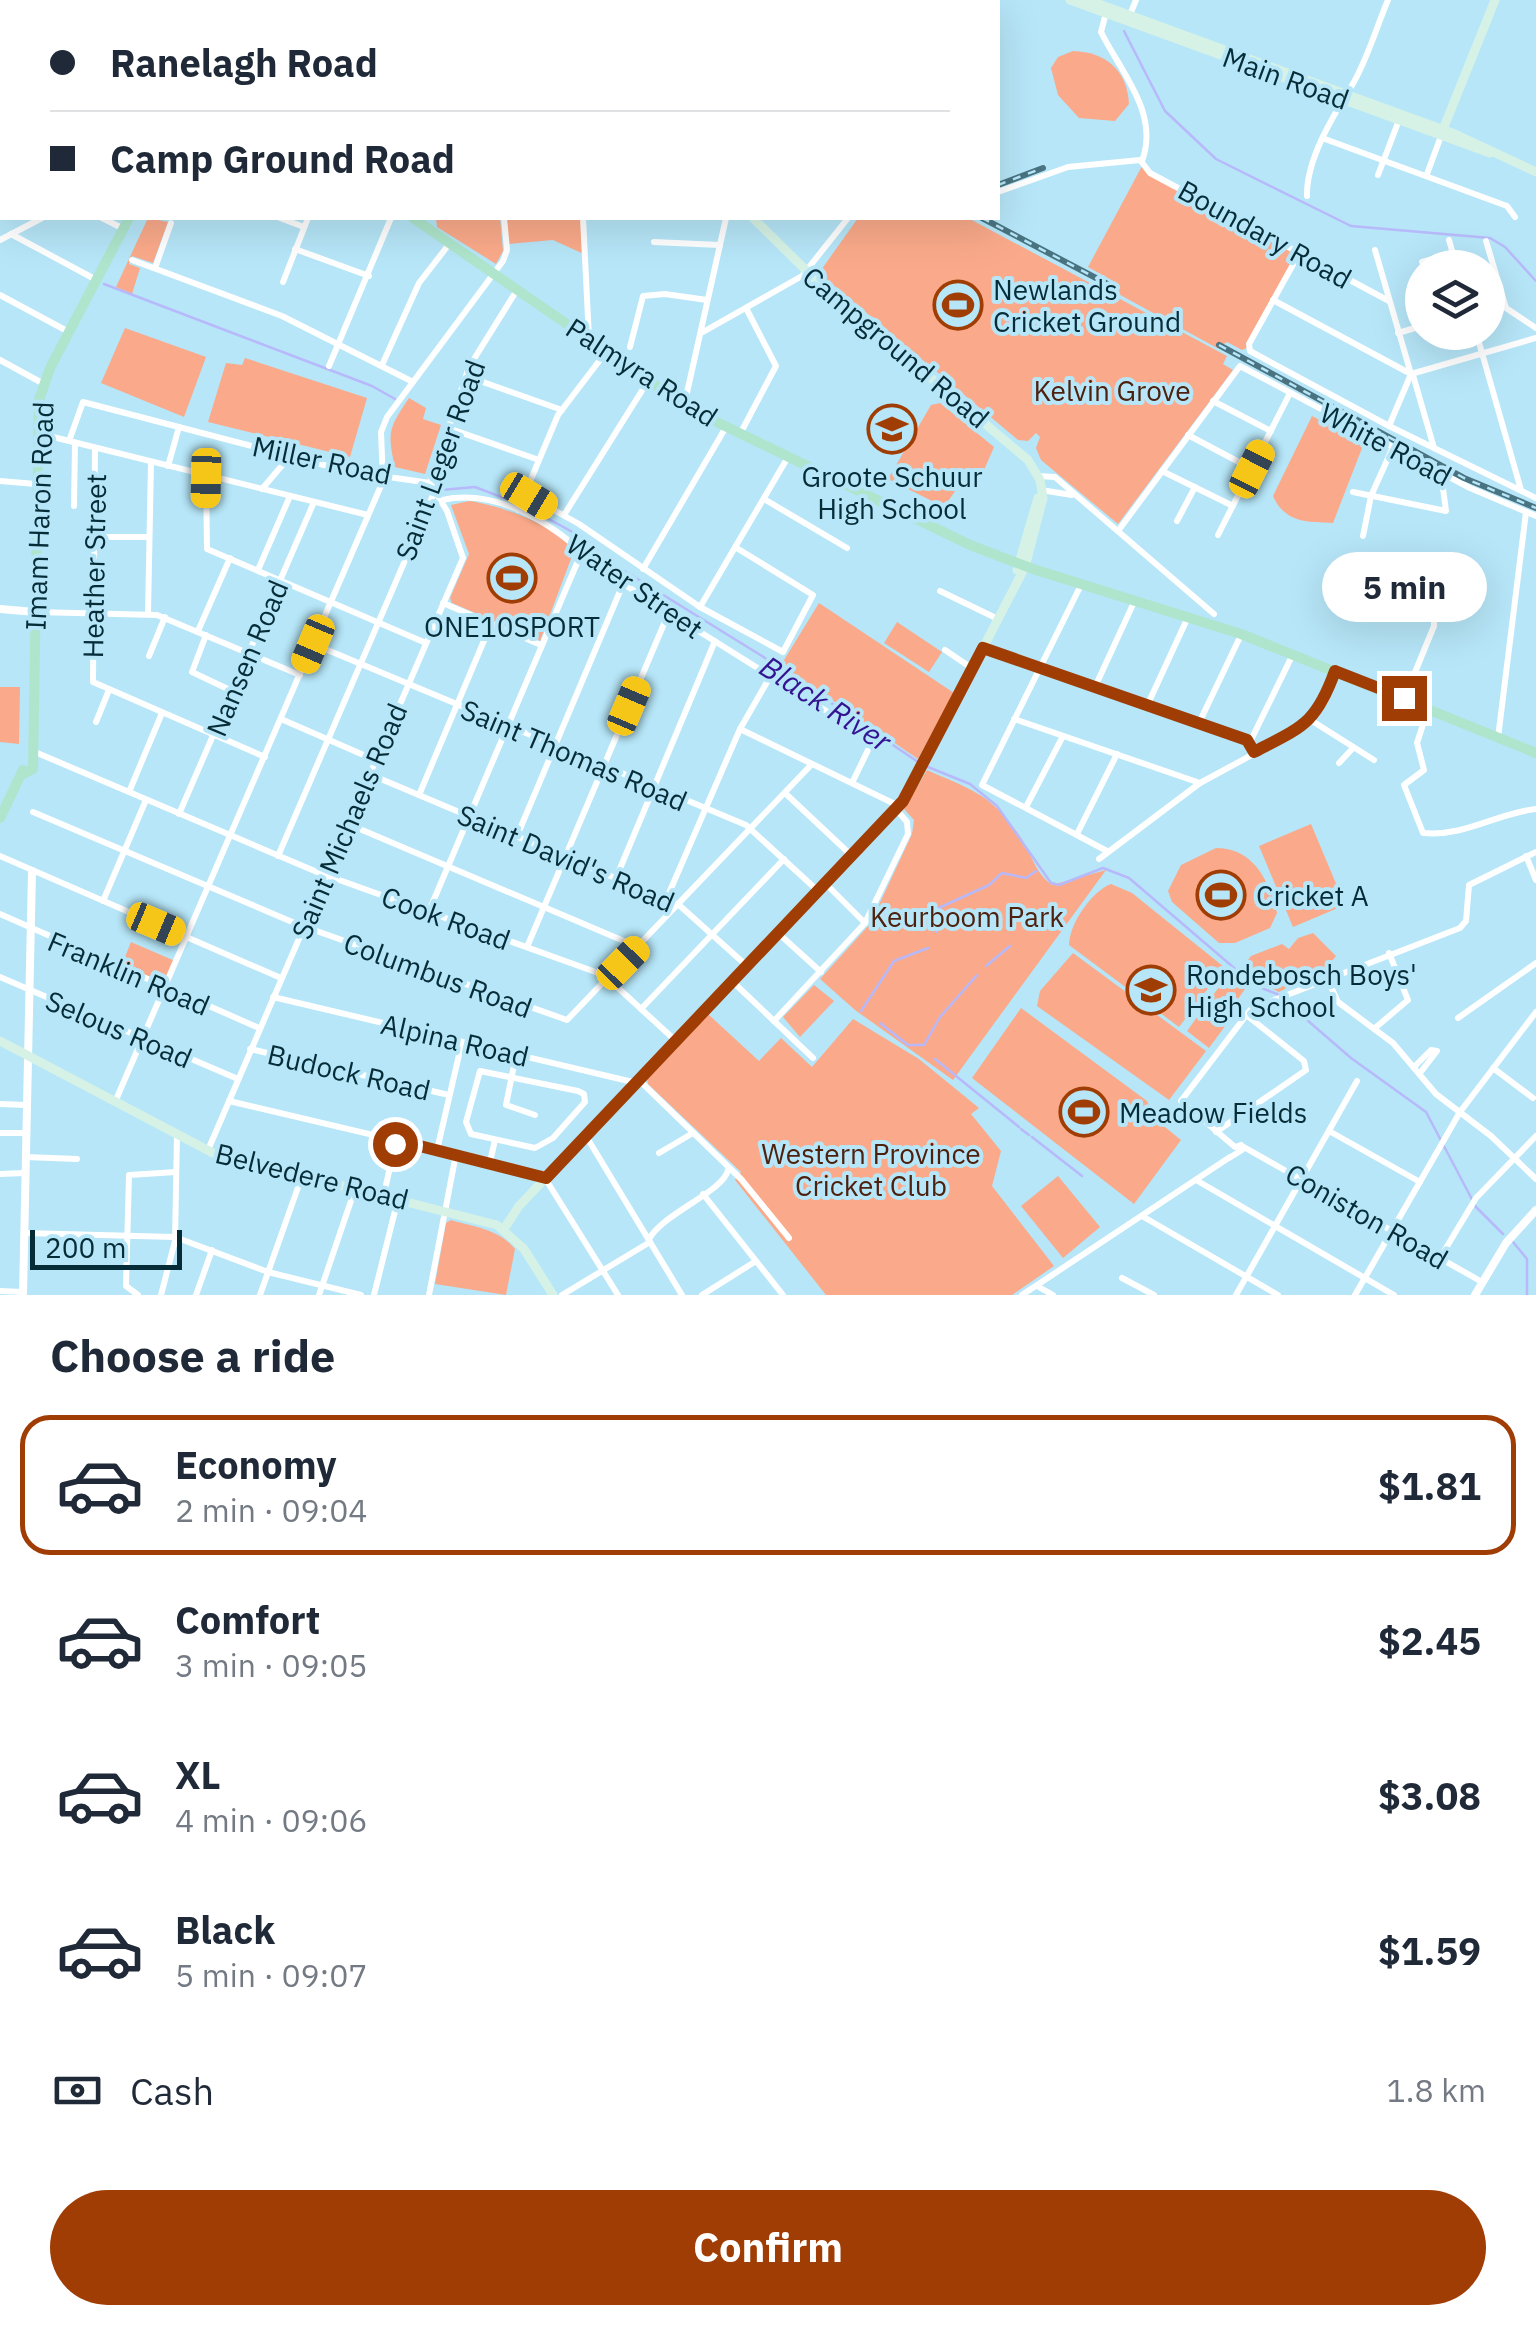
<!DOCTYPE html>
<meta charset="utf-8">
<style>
:root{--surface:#fff;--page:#f6f6f7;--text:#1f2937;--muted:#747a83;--line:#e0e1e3;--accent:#a03d04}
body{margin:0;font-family:"IBM Plex Sans",sans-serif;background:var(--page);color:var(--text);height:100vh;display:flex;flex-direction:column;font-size:38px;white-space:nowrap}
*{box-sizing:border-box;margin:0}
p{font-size:32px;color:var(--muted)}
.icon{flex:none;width:55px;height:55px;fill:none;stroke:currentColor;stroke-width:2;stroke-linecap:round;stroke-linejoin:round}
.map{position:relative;height:1295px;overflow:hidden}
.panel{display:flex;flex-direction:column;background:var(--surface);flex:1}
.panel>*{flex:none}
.top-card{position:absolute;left:0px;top:0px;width:1000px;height:220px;box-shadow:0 10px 40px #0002;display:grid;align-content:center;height:220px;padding:0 50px;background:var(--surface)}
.controls{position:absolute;left:1405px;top:250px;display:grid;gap:20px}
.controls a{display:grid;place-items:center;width:100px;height:100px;border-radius:50%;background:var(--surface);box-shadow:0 10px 40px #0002;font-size:50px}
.scale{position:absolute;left:30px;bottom:25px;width:152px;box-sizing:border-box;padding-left:10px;border:5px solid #062c38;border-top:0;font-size:28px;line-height:35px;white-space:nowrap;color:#062c38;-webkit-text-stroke:8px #b6e6f8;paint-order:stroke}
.end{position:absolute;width:45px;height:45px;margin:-22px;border:12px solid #a03d04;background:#fff;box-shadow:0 0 0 5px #fff}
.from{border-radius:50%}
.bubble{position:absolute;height:70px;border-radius:35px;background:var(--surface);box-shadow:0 10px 40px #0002;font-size:32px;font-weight:700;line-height:70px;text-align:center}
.car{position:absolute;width:30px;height:60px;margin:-30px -15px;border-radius:12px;box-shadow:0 0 8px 2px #0007;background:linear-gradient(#f5c518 24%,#345 0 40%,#f5c518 0 76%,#345 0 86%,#f5c518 0)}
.top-card b{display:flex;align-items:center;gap:35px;height:95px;font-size:38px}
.top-card b+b{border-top:2px solid var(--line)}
.top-card i{width:25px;height:25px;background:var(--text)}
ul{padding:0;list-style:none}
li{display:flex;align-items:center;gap:30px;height:140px;margin:0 20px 15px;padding:0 30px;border:5px solid transparent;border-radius:30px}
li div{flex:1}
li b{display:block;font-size:38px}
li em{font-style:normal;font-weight:700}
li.on{border-color:var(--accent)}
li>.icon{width:90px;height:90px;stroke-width:1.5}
h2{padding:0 50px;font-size:45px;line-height:120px}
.pay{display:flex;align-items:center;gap:25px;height:110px;padding:0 50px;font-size:38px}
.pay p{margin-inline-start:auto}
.cta{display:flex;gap:20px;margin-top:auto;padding:20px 50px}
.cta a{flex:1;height:115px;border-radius:60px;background:var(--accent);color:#fff;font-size:40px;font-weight:700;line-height:115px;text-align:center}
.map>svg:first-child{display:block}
.green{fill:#faaa8a}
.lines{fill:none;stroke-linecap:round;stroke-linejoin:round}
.stream{stroke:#b7b9fa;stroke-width:2.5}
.minor{stroke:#fff;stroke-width:6}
.tertiary{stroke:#fff;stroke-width:8}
.secondary{stroke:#d6f2e6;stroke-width:9}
.primary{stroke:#aee5cc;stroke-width:10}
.rail-casing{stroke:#497381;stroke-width:6}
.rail{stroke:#b6e6f8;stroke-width:2.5;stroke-dasharray:8;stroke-linecap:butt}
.route{stroke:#a03d04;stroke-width:12}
.labels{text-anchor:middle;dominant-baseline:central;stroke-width:8;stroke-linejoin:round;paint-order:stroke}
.street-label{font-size:28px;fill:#062c38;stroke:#b6e6f8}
.poi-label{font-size:28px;fill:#062c38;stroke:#b6e6f8;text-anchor:start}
.park-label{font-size:28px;fill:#4e210e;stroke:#b6e6f8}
.water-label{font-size:30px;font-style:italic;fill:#341391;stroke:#b6e6f8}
</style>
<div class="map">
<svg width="1536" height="1295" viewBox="0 0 1536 1295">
<rect width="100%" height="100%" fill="#b6e6f8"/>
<g class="green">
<path d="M1073,51C1106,52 1127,70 1129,104L1115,121L1079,118L1058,95L1051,68L1058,57Z"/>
<path d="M1142,166L1300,252L1249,347L1242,350L1227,342L1217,348L1113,291L1117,283L1088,267Z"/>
<path d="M148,218L168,222L153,263L132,256L129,264L140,268L132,294L116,287Z"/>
<path d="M436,218H500L503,251L496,264L437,227Z"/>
<path d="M504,218H583L586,255L553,240L507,244Z"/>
<path d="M858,218H968L1227,356L1223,364L1233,370L1118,524L1041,460L1036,448L1040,437L1036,433L1028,441L1018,440L819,273Z"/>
<path d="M125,328L206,357L184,417L101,383Z"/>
<path d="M245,358L367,398L350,457L208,422L226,363L242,365Z"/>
<path d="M409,398L426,408L423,419L441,425L425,474L395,467C387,431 389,428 409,398Z"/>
<path d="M940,403L994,447L981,477L960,484L944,507L888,479L931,405Z"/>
<path d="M1312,416L1364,443L1333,523C1307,522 1285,523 1273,496Z"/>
<path d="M469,501C498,505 558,525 574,551L540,641L452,603L450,598L469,554L451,505Z"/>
<path d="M819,603L954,693L918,759L781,665Z"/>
<path d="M897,622L942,652L929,672L884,643Z"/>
<path d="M20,687L19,744L0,742V687Z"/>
<path d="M927,770C969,789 988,792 1017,832C1031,850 1033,871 1052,885L1106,870L953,1080L855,1010L820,979L870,924L912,834L914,820L904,809Z"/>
<path d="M1311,824L1345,905L1293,927L1259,846Z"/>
<path d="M1216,848C1253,848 1269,880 1277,913L1270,928L1235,943H1219L1172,902L1168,891L1181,865Z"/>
<path d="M1111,884L1132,893L1224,967L1179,1027L1069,945C1069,924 1092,891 1111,884Z"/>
<path d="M1313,933L1336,956L1320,976H1309L1279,992L1263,984L1245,964L1251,956L1282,944L1289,949L1298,938Z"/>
<path d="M131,942L175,961L164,985L121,967Z"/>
<path d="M1073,953L1206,1051L1169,1100L1037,1006L1040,991Z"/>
<path d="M1223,973L1245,989L1238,999L1242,1003L1209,1048L1187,1031L1219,987L1215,983Z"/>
<path d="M814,985L834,1001L800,1037L783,1017Z"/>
<path d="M1021,1008L1147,1101L1155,1119L1181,1140L1134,1204L972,1078Z"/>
<path d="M708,1014L759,1061L781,1038L812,1067L853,1019L919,1059L979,1108L971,1114L1001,1151L992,1186L1054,1266L1012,1295H826L735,1180L741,1172L648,1084L647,1078Z"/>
<path d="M1058,1176L1100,1227L1063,1258L1021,1206Z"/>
<path d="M451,1220C474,1227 499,1229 515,1249L506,1295L435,1284L446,1223Z"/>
</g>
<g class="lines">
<g class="stream">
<path d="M1124,31L1165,111L1216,159L1351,226L1490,238L1505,247L1536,281"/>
<path d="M0,173H2"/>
<path d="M104,284L372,386L395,399"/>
<path d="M441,490L475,487L517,503"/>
<path d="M525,506L587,540L605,559L762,656L921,764"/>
<path d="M928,767L970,784L997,806L1051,883L1059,885L1103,868L1129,878L1254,985L1277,994L1351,1058L1426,1112L1476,1207L1503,1234"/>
<path d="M936,932L939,925L932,911L989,885L1002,873L1026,878L1036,871"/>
<path d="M986,966L1010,946"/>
<path d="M861,1011L894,961L928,948"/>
<path d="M880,1023L908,1045H924L940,1017L977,975"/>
<path d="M935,1059L1019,1127"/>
<path d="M1021,1129L1029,1135"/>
<path d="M1032,1137L1082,1176"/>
<path d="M1513,1242L1527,1259V1295"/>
</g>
<g class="minor">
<path d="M212,0V2"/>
<path d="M263,0V2"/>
<path d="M318,0L319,2"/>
<path d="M413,0L414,2"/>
<path d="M457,0V2"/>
<path d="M487,0V2"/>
<path d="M564,0V2"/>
<path d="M1107,9L1101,32C1120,71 1160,113 1142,161"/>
<path d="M1129,17L1136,0"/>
<path d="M1325,139L1507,206L1515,217"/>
<path d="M1427,174L1441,136"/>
<path d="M1378,175L1399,120"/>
<path d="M998,192L1068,167L1140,160L1150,173L1389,301"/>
<path d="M1307,196C1306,160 1333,116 1351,87C1367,61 1376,28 1388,0"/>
<path d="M102,218L118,226"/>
<path d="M280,218L304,227"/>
<path d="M583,218L589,338"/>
<path d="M11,234L91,277"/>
<path d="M0,240L42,218"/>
<path d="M1449,240L1457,268"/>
<path d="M1486,241L1506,308L1536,328"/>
<path d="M654,242L720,245"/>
<path d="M295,249L369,276"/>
<path d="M1375,250L1411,374L1389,426"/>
<path d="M1300,252L1249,344L1250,351L1389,426L1536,498"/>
<path d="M132,260L282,316L413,382"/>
<path d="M1422,262L1453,253"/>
<path d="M155,268L171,223"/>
<path d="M283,282L308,218"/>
<path d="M0,295L69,332"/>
<path d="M1273,300L1411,374L1536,338"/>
<path d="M703,332L802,276L848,218"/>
<path d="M1476,332L1521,490"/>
<path d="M1398,333L1422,326"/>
<path d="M630,347L643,296L665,294L707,300"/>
<path d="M0,360L44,384"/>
<path d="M382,365L419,283L450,243"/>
<path d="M329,366L391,218"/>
<path d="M1413,375L1434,448"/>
<path d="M466,376L562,410"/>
<path d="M1213,401L1271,431"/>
<path d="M684,406L726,218"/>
<path d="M448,428L539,460"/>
<path d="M740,434L776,366L746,308"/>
<path d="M45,435L368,515"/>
<path d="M1188,435L1252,469"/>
<path d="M69,441L83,402L347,471L430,483"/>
<path d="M95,448L93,682L265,757"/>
<path d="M168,466L179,427"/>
<path d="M1162,471L1233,506"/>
<path d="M206,475L207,549L426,643"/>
<path d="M1038,476L1055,477L1214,614"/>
<path d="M0,481L36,484"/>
<path d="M262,489L290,456"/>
<path d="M1041,490L1072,495"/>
<path d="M1353,492L1446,511L1441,473"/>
<path d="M525,494L579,524L700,607L783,652L813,595L735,547"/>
<path d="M764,499L847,548"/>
<path d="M442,500C502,487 561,529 601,570L868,737L869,748L852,783"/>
<path d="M74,506L75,443"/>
<path d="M518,510L558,415L606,352"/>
<path d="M564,515L648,381"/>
<path d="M1177,521L1195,487"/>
<path d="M1118,531L1240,366L1470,488L1536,516"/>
<path d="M1218,535L1290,393"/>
<path d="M1363,536L1371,496L1393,447"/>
<path d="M93,537H149"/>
<path d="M643,569L726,427"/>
<path d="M258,570L290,496"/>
<path d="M1081,585L982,785L1107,851"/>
<path d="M940,591L998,619"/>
<path d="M443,603L541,645"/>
<path d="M700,607L788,457"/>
<path d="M35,612L157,615L300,675"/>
<path d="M148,614L151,462"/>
<path d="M198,631L230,558"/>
<path d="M206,635L192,672L232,691"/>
<path d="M313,644L746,825L818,891"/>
<path d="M983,648L1247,740L1254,752"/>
<path d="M945,650L973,669"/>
<path d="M149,656L165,617"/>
<path d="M1095,687L1135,600"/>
<path d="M1404,699L1434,626V579"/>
<path d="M1147,706L1188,617"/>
<path d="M1428,709L1417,743L1424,770L1404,785L1423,833C1465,837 1497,813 1536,809"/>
<path d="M281,719L375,760"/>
<path d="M1014,719L1200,783"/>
<path d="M1309,719L1374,760"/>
<path d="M96,722L109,690"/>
<path d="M1199,723L1241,635"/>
<path d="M740,729L899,806"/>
<path d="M1498,738L1526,512"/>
<path d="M1250,742L1293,654"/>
<path d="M35,752L317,872L604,975L676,1041"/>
<path d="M1339,763L1353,748"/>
<path d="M369,774L679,905L747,966"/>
<path d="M129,792L162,713"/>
<path d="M785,793L851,855"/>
<path d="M419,795L491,624"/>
<path d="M1026,807L1063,736"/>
<path d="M33,812L297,924L567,1020L812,764"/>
<path d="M179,814L314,502"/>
<path d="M348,824L638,947"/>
<path d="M1077,834L1117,754"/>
<path d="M517,836L623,584"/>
<path d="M0,856L281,978"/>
<path d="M278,856L434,493"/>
<path d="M1526,856L1536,880"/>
<path d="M1099,859L1200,783L1298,730L1325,702L1335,672"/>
<path d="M616,878L715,641"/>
<path d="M825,883L865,923"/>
<path d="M666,900L740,729L771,675"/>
<path d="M103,901L146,800"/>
<path d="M429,911L583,549"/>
<path d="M0,914L259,1028"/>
<path d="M778,933L821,972"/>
<path d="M527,947L669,612"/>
<path d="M0,977L238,1079"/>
<path d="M1327,978L1338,1002L1393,1043L1436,1094L1491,1136L1536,1179"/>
<path d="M733,982L813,1058"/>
<path d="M273,997L637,1083"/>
<path d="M641,1009L784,859"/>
<path d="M1458,1018L1536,963"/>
<path d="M774,1021L865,923L908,834L907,822L896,809"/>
<path d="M1375,1028L1408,1000L1389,953"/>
<path d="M250,1049L449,1095"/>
<path d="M516,1055L506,1105L535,1115"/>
<path d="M1415,1066L1431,1050L1437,1051L1420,1073"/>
<path d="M1493,1068L1533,1098"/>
<path d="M480,1071L578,1091L584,1094L585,1102L553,1138L535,1148L471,1134L466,1122Z"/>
<path d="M639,1080L741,1179L789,1238"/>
<path d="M229,1101L543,1175L618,1295"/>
<path d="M115,1102L383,481L381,432L387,417L503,261L507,250L504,218"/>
<path d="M0,1104L26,1105"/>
<path d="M1329,1131L1420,1182"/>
<path d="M1216,1132L1306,1070L1304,1061L1245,1014"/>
<path d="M0,1133H26"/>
<path d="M586,1136L682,1295"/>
<path d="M1242,1146L1482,1282"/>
<path d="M208,1150L463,558L447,511L430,483L469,367L517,290"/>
<path d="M437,1150L462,1042"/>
<path d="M659,1153L693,1133"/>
<path d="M25,1157L77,1159"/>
<path d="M1229,1158L1242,1150L1241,1145L1235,1147L1181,1101L1251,1009L1460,928L1466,921L1469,885L1536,852"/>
<path d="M490,1162L495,1140"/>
<path d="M0,1174L25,1173"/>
<path d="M1196,1180L1394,1295"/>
<path d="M384,1194L396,1140"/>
<path d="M703,1194L783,1295"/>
<path d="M1142,1216L1278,1295"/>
<path d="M24,1233L175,1237L268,1272L361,1295"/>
<path d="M649,1239C665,1212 723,1192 728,1170"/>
<path d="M1440,1258L1476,1198L1536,1136"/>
<path d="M1122,1278L1154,1295"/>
<path d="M1037,1286L1053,1295"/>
<path d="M0,1291L23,1292"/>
<path d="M138,1295L126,1286L129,1175L176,1172"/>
<path d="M161,1295L175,1241L177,1134"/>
<path d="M196,1295L212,1250"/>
<path d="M260,1295L302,1176"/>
<path d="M319,1295L355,1189"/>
<path d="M374,1295L398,1199"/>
<path d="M429,1295L456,1154"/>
<path d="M562,1295L650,1242"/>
<path d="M702,1295L756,1261"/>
<path d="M1022,1295L1230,1157"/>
<path d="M1236,1295L1357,1081"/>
<path d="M1355,1295L1460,1112L1536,1012"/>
</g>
<g class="tertiary">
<path d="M841,2V0"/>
<path d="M851,2L852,0"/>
<path d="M0,609L35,612"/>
<path d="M23,1295L32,871"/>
<path d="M1475,1295L1506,1243L1536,1210"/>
</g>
<g class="secondary">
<path d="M661,0V2"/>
<path d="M1070,0L1490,153"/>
<path d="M1088,0L1455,134L1536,172"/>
<path d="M15,2L61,0"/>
<path d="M127,2L146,0"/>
<path d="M668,2V0"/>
<path d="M0,3H2"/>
<path d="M0,12H2"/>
<path d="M1442,132L1495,0"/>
<path d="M1017,570L1038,498"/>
<path d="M0,1041L213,1153L497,1225L524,1249L553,1295"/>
<path d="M504,1229L519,1206L906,797L1025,567L1043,498L1040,480L1028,460L821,285L753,218"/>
</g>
<g class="primary">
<path d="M55,0L56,2"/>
<path d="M65,0L66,2"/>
<path d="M413,218L690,409L970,545L1033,569L1241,634L1536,753"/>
<path d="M23,774L33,769L39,400L50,368L129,218"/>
<path d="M0,818L23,770"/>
</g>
<g class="rail-casing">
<g id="rail">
<path d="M998,185L1043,168"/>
<path d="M0,202L2,200"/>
<path d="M982,218L1115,288"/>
<path d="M1219,345L1464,478L1536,508"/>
</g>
</g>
<use href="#rail" class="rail"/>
</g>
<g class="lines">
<path class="route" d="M395,1144L396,1140L546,1178L903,801L983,648L1247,740L1254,752C1302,727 1316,724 1335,671L1404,698"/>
</g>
<defs>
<g id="stadium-ring" transform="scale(2.5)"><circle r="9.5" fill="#b6e6f8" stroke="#a03d04" stroke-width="1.5"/><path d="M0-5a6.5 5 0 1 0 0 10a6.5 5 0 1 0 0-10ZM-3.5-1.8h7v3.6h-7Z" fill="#a03d04"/></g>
<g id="school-ring" transform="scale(2.5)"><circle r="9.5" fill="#b6e6f8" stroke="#a03d04" stroke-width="1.5"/><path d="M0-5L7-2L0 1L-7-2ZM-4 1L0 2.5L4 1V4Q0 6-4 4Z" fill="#a03d04"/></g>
</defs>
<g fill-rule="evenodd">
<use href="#stadium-ring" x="958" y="305"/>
<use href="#school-ring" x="892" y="429"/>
<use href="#stadium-ring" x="512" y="578"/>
<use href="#stadium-ring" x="1221" y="895"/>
<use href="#school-ring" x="1151" y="990"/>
<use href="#stadium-ring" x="1084" y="1112"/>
</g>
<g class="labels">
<g class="street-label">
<text transform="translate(1286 78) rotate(20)">Main Road</text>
<text transform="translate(1265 234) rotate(29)">Boundary Road</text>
<text transform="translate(896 347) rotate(40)">Campground Road</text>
<text transform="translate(642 372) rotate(33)">Palmyra Road</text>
<text transform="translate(1386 444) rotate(28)">White Road</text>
<text transform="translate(322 460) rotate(12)">Miller Road</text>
<text transform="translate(440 460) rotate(-70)">Saint Leger Road</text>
<text transform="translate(39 516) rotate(-88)">Imam Haron Road</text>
<text transform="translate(94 566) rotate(-89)">Heather Street</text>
<text transform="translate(635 586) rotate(35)">Water Street</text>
<text transform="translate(247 658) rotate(-67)">Nansen Road</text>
<text transform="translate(574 755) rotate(23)">Saint Thomas Road</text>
<text transform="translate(349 821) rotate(-67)">Saint Michaels Road</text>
<text transform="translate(566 858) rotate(23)">Saint David's Road</text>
<text transform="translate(446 918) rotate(20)">Cook Road</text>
<text transform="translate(129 973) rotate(23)">Franklin Road</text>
<text transform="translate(438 975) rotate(20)">Columbus Road</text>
<text transform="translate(119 1029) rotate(23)">Selous Road</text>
<text transform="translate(455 1040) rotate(13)">Alpina Road</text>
<text transform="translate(349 1072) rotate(13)">Budock Road</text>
<text transform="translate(312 1176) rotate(14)">Belvedere Road</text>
<text transform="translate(1367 1216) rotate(30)">Coniston Road</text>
</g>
<g class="poi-label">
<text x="993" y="289">Newlands<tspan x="993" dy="32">Cricket Ground</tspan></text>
<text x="892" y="476" text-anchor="middle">Groote Schuur<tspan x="892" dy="32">High School</tspan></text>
<text x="512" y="626" text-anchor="middle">ONE10SPORT</text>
<text x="1256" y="895">Cricket A</text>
<text x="1186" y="974">Rondebosch Boys'<tspan x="1186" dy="32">High School</tspan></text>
<text x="1119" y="1112">Meadow Fields</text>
</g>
<g class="park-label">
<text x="1112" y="390">Kelvin Grove</text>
<text x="967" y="916">Keurboom Park</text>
<text x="871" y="1153">Western Province<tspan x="871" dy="32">Cricket Club</tspan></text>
</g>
<g class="water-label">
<text transform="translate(826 703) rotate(33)">Black River</text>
</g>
</g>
</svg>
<div class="controls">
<a><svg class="icon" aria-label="layers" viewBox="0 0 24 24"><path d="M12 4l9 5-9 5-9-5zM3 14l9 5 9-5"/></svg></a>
</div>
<div class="scale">200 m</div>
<i class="end from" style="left:395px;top:1144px"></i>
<i class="end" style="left:1404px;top:698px"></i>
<div class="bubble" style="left:1322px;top:552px;width:165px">5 min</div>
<i class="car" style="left:1252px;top:469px;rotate:27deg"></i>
<i class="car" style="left:206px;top:478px;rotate:181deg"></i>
<i class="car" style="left:529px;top:496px;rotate:121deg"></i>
<i class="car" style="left:313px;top:644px;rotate:203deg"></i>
<i class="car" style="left:629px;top:706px;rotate:23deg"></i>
<i class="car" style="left:156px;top:924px;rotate:113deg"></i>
<i class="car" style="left:623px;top:963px;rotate:44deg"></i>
<div class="top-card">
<b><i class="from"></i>Ranelagh Road</b>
<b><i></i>Camp Ground Road</b>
</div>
</div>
<section class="panel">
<h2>Choose a ride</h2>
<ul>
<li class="on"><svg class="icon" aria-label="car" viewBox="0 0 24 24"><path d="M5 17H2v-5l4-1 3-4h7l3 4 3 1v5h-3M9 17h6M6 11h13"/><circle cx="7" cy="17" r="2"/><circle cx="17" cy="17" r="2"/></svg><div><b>Economy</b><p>2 min · 09:04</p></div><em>$1.81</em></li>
<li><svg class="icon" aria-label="car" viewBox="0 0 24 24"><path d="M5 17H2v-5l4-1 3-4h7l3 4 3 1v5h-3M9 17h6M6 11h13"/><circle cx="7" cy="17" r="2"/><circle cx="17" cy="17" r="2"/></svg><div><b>Comfort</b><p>3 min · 09:05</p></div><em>$2.45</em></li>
<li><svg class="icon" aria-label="car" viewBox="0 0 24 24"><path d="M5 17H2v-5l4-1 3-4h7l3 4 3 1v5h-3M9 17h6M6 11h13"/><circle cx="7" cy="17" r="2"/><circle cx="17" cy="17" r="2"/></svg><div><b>XL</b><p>4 min · 09:06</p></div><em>$3.08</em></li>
<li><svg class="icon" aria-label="car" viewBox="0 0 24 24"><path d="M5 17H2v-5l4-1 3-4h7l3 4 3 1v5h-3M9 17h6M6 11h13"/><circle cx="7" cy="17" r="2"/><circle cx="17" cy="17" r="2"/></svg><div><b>Black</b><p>5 min · 09:07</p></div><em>$1.59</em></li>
</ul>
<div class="pay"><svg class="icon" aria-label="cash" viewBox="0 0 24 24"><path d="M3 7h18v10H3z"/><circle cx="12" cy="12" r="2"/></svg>Cash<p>1.8 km</p></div>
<div class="cta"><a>Confirm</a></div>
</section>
